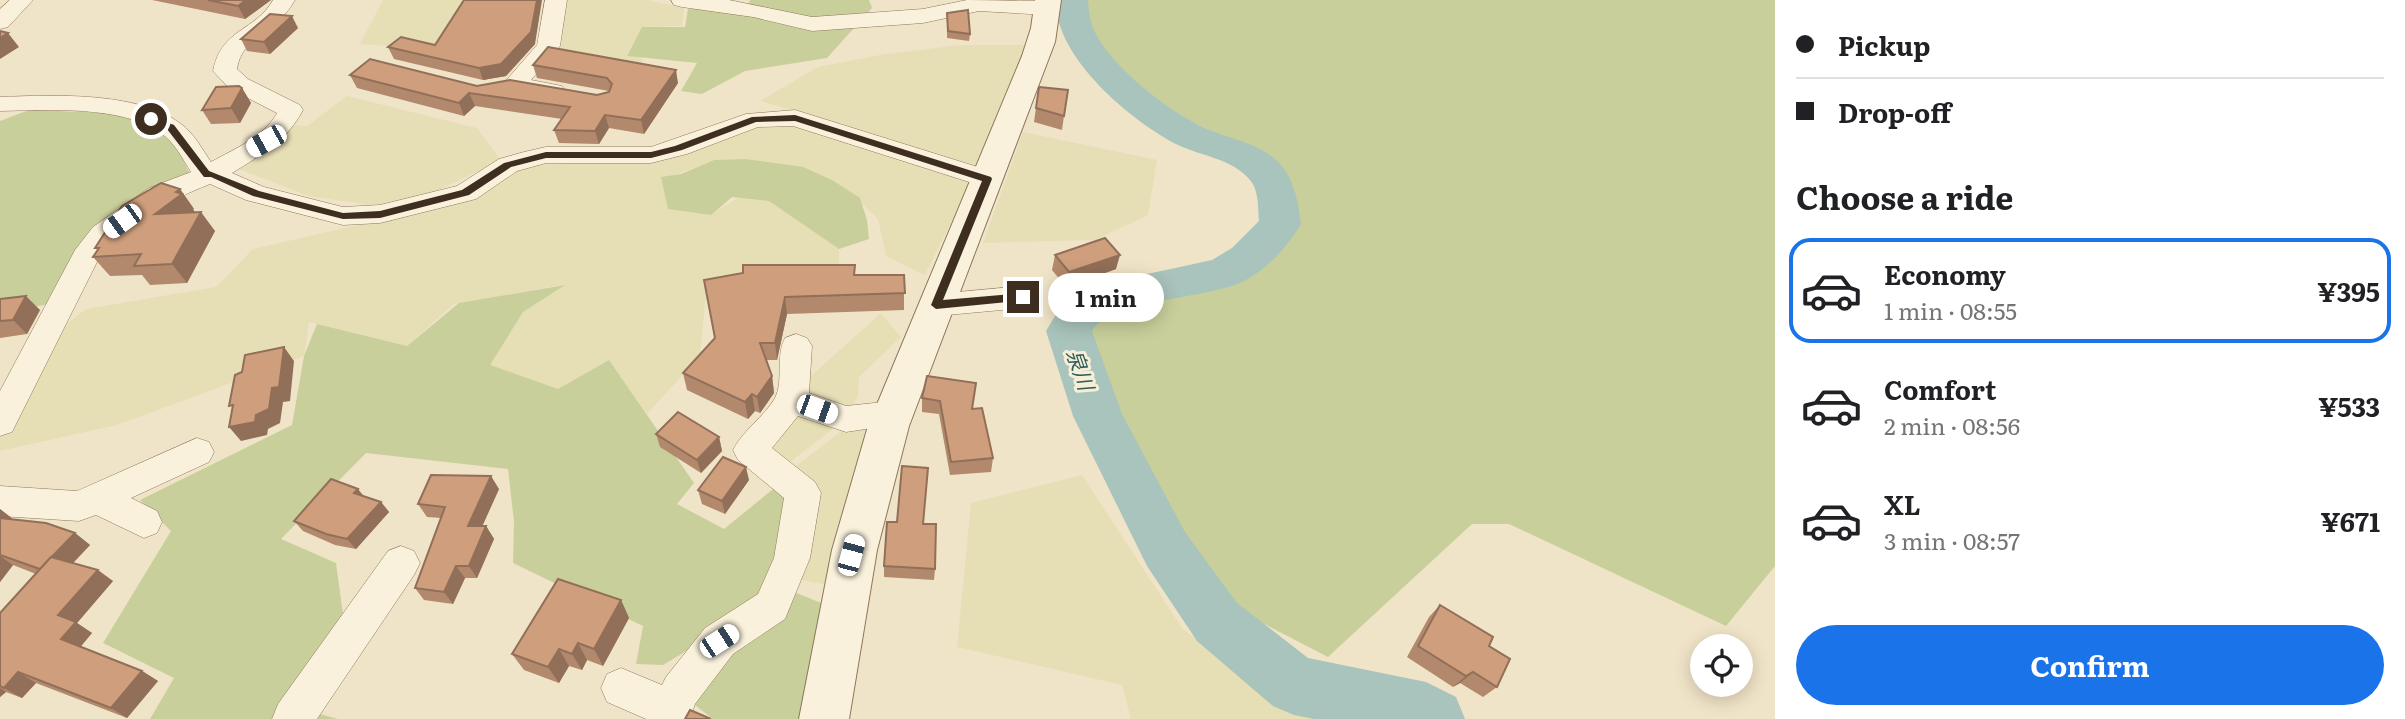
<!DOCTYPE html>
<meta charset="utf-8">
<style>
:root{--surface:#fff;--page:#f2f2f2;--text:#202124;--muted:#757577;--line:#e0e0e0;--accent:#1a73e8}
body{margin:0;font-family:Literata,"Noto Sans JP",serif;background:var(--page);color:var(--text);height:100vh;display:flex;flex-direction:column;font-size:26px;white-space:nowrap}
*{box-sizing:border-box;margin:0}
p{font-size:23px;color:var(--muted)}
.icon{flex:none;width:38px;height:38px;fill:none;stroke:currentColor;stroke-width:2;stroke-linecap:round;stroke-linejoin:round}
.map{position:relative;flex:1;overflow:hidden}
.drawer{display:flex;flex-direction:column;background:var(--surface);width:630px}
.drawer>*{flex:none}
.top-card{display:grid;align-content:center;height:154px;padding:0 21px;background:var(--surface)}
.controls{position:absolute;left:1690px;top:634px;display:grid;gap:14px}
.controls a{display:grid;place-items:center;width:63px;height:63px;border-radius:50%;background:var(--surface);box-shadow:0 4px 18px #0003;font-size:35px}
.end{position:absolute;width:32px;height:32px;margin:-16px;border:9px solid #3d2e20;background:#fff;box-shadow:0 0 0 4px #fff}
.from{border-radius:50%}
.bubble{position:absolute;height:49px;border-radius:24px;background:var(--surface);box-shadow:0 4px 18px #0003;font-size:23px;font-weight:700;line-height:49px;text-align:center}
.car{position:absolute;width:21px;height:42px;margin:-21px -10px;border-radius:9px;box-shadow:0 0 5px 2px #0007;background:linear-gradient(#fff 24%,#345 0 40%,#fff 0 76%,#345 0 86%,#fff 0)}
.top-card b{display:flex;align-items:center;gap:24px;height:66px;font-size:26px}
.top-card b+b{border-top:2px solid var(--line)}
.top-card i{width:18px;height:18px;background:var(--text)}
ul{padding:0;list-style:none}
li{display:flex;align-items:center;gap:21px;height:105px;margin:0 14px 10px;padding:0 7px;border:4px solid transparent;border-radius:21px}
li div{flex:1}
li b{display:block;font-size:26px}
li em{font-style:normal;font-weight:700}
li.current{border-color:var(--accent)}
li>.icon{width:63px;height:63px;stroke-width:1.5}
h2{padding:0 21px;font-size:32px;line-height:84px}
.button{display:flex;gap:14px;margin-top:auto;padding:14px 21px}
.button a{flex:1;height:80px;border-radius:42px;background:var(--accent);color:#fff;font-size:28px;font-weight:700;line-height:80px;text-align:center}
main{display:flex;flex:1;min-height:0}
.map>svg:first-child{display:block}
.farmland{fill:#e6deb5}
.green{fill:#c9cf9b}
.lines{fill:none;stroke-linecap:round;stroke-linejoin:round}
.stream{stroke:#6f938a;stroke-width:6}
.river{fill:#a9c4bc;fill-rule:evenodd}
.minor-casing{stroke:#8d765c;stroke-width:1}
.tertiary-casing{stroke:#8d765c;stroke-width:2}
.minor{fill:#faf1dc;fill-rule:evenodd}
.tertiary{fill:#faf1dc;fill-rule:evenodd}
.wall{fill:#b2896c}
.shaded-wall{fill:#916f58}
.building{fill:#cf9f7d;stroke:#916f58;stroke-width:2}
.route{fill:#3d2e20}
.labels{text-anchor:middle;dominant-baseline:central;stroke-width:6;stroke-linejoin:round;paint-order:stroke}
.water-label{font-size:21px;font-style:italic;fill:#2f5d5a;stroke:#f7eed8}
</style>
<main>
<div class="map">
<svg width="1775" height="719" viewBox="0 0 1775 719">
<rect width="100%" height="100%" fill="#f0e4c8"/>
<g class="farmland">
<path d="M383,0H470L430,49L360,44Z"/>
<path d="M564,0H647L684,8L682,26L642,27L627,55L644,59L636,70L552,58L562,44Z"/>
<path d="M960,45H1026L977,166L760,101L818,67L880,55Z"/>
<path d="M347,96L477,128L501,161L418,199L370,205L308,196L239,169L290,125L307,126Z"/>
<path d="M797,123L973,179L925,275L886,256L878,219L850,192L745,159L714,160L675,175L710,215L738,198L769,201L839,249V275L751,271L706,293L700,356L647,414L609,360L558,389L481,363L523,312L562,285L454,304L407,346L309,322L304,356L117,425L0,451V431L51,336L86,309L216,287L253,249L380,220L522,166L657,158L747,127Z"/>
<path d="M1023,132L1157,160L1148,215L1095,240L983,243Z"/>
<path d="M881,313L901,337L859,377L858,396L847,417L880,420L833,586L797,579L783,476L844,429L842,422L777,472L753,446L792,393Z"/>
<path d="M1082,475L1182,628L1269,696L1314,719H1131L1122,685L957,647L971,503Z"/>
</g>
<g class="green">
<path d="M750,0H869L872,8L827,58L745,71L702,94L681,91L697,63L627,56L642,27H685L688,9H746Z"/>
<path d="M1082,0H1775V566L1726,626L1509,524H1472L1328,657L1243,613L1118,483L1074,338L1109,301L1249,271L1291,226L1273,168L1243,145L1130,95L1075,38L1071,5Z"/>
<path d="M29,110C58,112 142,110 163,127C176,138 183,159 190,174L53,303L0,314V121Z"/>
<path d="M745,159L803,167L832,180L860,198L867,220L869,239L839,249L769,201L732,197L711,215L668,209L661,177L681,174L714,160Z"/>
<path d="M565,285L523,312L490,365L558,389L609,360L694,483L677,504L724,529L778,485L801,501L760,607L663,665L636,664L643,626L513,563L514,522L508,469L366,453L281,539L336,563L346,636L305,710L338,719H150L174,678L103,643L171,531L140,500L292,425L304,356L317,324L407,346L459,303Z"/>
<path d="M794,592L826,605L805,719H713L691,702L719,641Z"/>
</g>
<g class="lines">
<path class="stream" d="M1052,2H1072"/>
<path class="river" d="M1056,0H1088C1089,13 1090,24 1097,36C1116,71 1171,113 1207,129C1232,140 1261,143 1280,164C1295,181 1298,202 1301,224C1287,247 1268,269 1244,281C1209,299 1111,299 1092,331L1122,414L1185,532L1237,603L1308,658L1426,682L1456,697L1465,719H1314L1294,715L1273,706L1197,641L1147,566L1073,416L1046,331L1064,301L1101,284L1212,260L1232,248L1259,221C1258,209 1259,190 1250,180C1233,159 1201,156 1178,145C1131,121 1054,57 1056,0Z"/>
<g class="minor-casing">
<g id="minor">
<path d="M10,0H33L8,27L0,29V9Z"/>
<path d="M273,0H295C277,33 242,35 237,69L248,79L300,105L303,110C287,141 261,155 232,173L264,187L343,207L380,205L457,186L499,159L524,152L546,147H651L746,114L795,110L997,173L1001,179L997,185L988,188L793,126L758,127L687,154L651,163H546L517,171L476,199L380,223L343,225L246,200L210,184C165,202 127,222 97,262L12,432L0,436V391L75,250L93,227L149,188L191,172C183,159 174,142 161,133C122,105 46,110 0,111V97C51,95 139,91 181,124C194,133 202,149 211,162C234,149 264,137 277,113L230,89L213,71C221,28 255,32 273,0Z"/>
<path d="M545,0H567L560,46L531,80L562,86L565,91L562,96L553,98L506,89L503,84L537,45Z"/>
<path d="M671,0H729L812,17L923,9L967,0L1048,1L1056,3L1059,8L1056,13L1048,15L979,11L923,23L812,31L753,17L682,7L674,5Z"/>
<path d="M1023,286L1034,289L1038,297L1034,305L1023,308L936,316L925,313L921,305L925,297L936,294Z"/>
<path d="M796,334L807,338L812,346L809,393L846,406L893,401L905,405L909,414L905,423L846,432L798,416L772,448L815,482L821,493L810,558L785,619L733,654L695,704L690,719H646L607,702L601,688L607,674L621,668L662,685L666,677L705,628L758,594L774,558L784,498L738,460L733,450C743,430 764,417 775,398C784,381 775,356 785,338Z"/>
<path d="M197,438L209,442L214,452L209,462L131,498L157,511L162,522L157,533L144,538L96,515L79,521L0,516V486L77,491Z"/>
<path d="M401,546L414,551L420,563L414,575L317,719H272L278,704L388,551Z"/>
</g>
</g>
<g class="tertiary-casing">
<path id="tertiary" d="M1035,0H1061L1055,42L909,426L877,550L849,719H799L832,550L868,426L1022,56L1031,28Z"/>
</g>
<use href="#minor" class="minor"/>
<use href="#tertiary" class="tertiary"/>
</g>
<g class="wall">
<path d="M152,0H271L245,19Z"/>
<path d="M947,13L970,34L969,41L947,38Z"/>
<path d="M298,28L270,54L247,51L241,39Z"/>
<path d="M535,44L506,76L483,80L394,59L388,47L435,45Z"/>
<path d="M533,65L678,83L644,134L609,128L599,144L559,143L554,130L562,119L475,106L464,116L357,88L350,75L477,86L597,95L609,91L537,78Z"/>
<path d="M1039,87L1064,116L1062,130L1034,122Z"/>
<path d="M242,88L251,103L240,123L211,124L202,110Z"/>
<path d="M180,189L194,209H193L194,212L215,231L187,283L150,285L142,275L110,276L93,257L98,250L95,248Z"/>
<path d="M1055,255L1116,269L1066,287L1052,270Z"/>
<path d="M856,275H904V310L787,314L777,360H766L772,376L774,393L760,413L755,411L748,419L687,390L683,373L715,338L704,280Z"/>
<path d="M0,299L40,310L27,334L0,338Z"/>
<path d="M927,376L973,409L993,458L991,472L950,475L939,414L922,412V398Z"/>
<path d="M656,434L719,437L722,451L701,473L660,447Z"/>
<path d="M749,480L725,514L702,504L698,490Z"/>
<path d="M499,489L482,526H486L494,539L477,578H465L453,604L424,600L415,588L441,518L427,517L418,504Z"/>
<path d="M363,496L381,502L389,512L356,549L335,545L303,531L294,521Z"/>
<path d="M0,509L14,520L75,533L90,545L73,563L113,581L77,623L92,633L80,646L142,671L158,681L127,718L36,683L22,698L6,692L0,697V613L36,574L13,565L0,582Z"/>
<path d="M923,524L935,569L934,580L884,577V566Z"/>
<path d="M621,600L629,618L603,666L587,660L582,670L569,666L559,683L524,670L512,654Z"/>
<path d="M1440,605L1489,646L1497,687L1483,697L1460,683L1453,687L1407,657L1429,617Z"/>
</g>
<g class="shaded-wall">
<path d="M246,0H271L245,19L238,6Z"/>
<path d="M537,0H542L535,44L506,76L483,80L479,68Z"/>
<path d="M292,16L298,28L270,54L264,42Z"/>
<path d="M8,33L19,47L0,59V38Z"/>
<path d="M676,70L678,83L644,134L641,120Z"/>
<path d="M242,88L251,103L240,123L231,108Z"/>
<path d="M469,93L475,106L464,116L459,103Z"/>
<path d="M605,115L609,128L599,144L595,131Z"/>
<path d="M180,189L194,209H193L196,214H155Z"/>
<path d="M201,212L215,231L187,283L172,264Z"/>
<path d="M1120,255L1116,269L1066,287L1069,272Z"/>
<path d="M26,296L40,310L27,334L13,320Z"/>
<path d="M785,297L787,314L777,360L775,343Z"/>
<path d="M284,347L294,361L290,401L283,402L280,423L268,429L267,435L241,441L229,427L256,415L272,388Z"/>
<path d="M772,376L774,393L760,413L757,397Z"/>
<path d="M752,394L755,411L748,419L745,402Z"/>
<path d="M719,437L722,451L701,473L697,460Z"/>
<path d="M746,467L749,480L725,514L722,501Z"/>
<path d="M491,476L499,489L477,538L468,526Z"/>
<path d="M358,489L366,499L354,493Z"/>
<path d="M381,502L389,512L356,549L347,539Z"/>
<path d="M0,509L14,520L0,525Z"/>
<path d="M486,526L494,539L477,578L469,566Z"/>
<path d="M75,533L90,545L56,581L40,569Z"/>
<path d="M0,556L13,565L0,582Z"/>
<path d="M456,566L465,578L453,604L444,592Z"/>
<path d="M98,570L113,581L77,623L92,633L78,650L61,639L58,615Z"/>
<path d="M621,600L629,618L603,666L594,649Z"/>
<path d="M578,643L587,660L582,670L572,654Z"/>
<path d="M559,649L569,666L559,683L548,667Z"/>
<path d="M142,671L158,681L127,718L111,708Z"/>
<path d="M18,672L36,683L22,698L4,688Z"/>
<path d="M1473,672L1460,683L1453,687L1466,676Z"/>
<path d="M0,688L6,692L0,697Z"/>
</g>
<g class="building">
<path d="M208,0H246L238,6Z"/>
<path d="M464,0H537L531,32L501,64L479,68L388,47L401,37L435,45Z"/>
<path d="M968,10L970,34L948,31L947,13Z"/>
<path d="M270,14L292,16L264,42L241,39Z"/>
<path d="M0,31L8,33L0,38Z"/>
<path d="M548,47L676,70L641,120L605,115L595,131L554,130L570,107L469,93L459,103L350,75L370,59L477,86L510,80L597,95L609,92L612,84L607,78L533,65Z"/>
<path d="M239,86L242,88L231,108L202,110L216,87Z"/>
<path d="M1039,87L1068,90L1064,116L1036,108Z"/>
<path d="M161,183L180,189L176,192L182,194L155,214L201,212L172,264L134,266L141,254L93,257L99,248H95L122,206Z"/>
<path d="M1105,238L1120,255L1069,272L1055,255Z"/>
<path d="M743,265H855L854,275H904L905,293L785,297L775,343H760L772,376L757,397L752,394L745,402L683,373L715,338L704,280L743,273Z"/>
<path d="M26,296L13,320L0,321V299Z"/>
<path d="M284,347L279,387L272,388L269,409L256,415L255,422L229,427L233,405L229,406L235,375L242,372L245,355Z"/>
<path d="M927,376L976,383L972,409L982,408L993,458L951,462L940,401L922,398Z"/>
<path d="M678,412L719,437L697,460L656,434Z"/>
<path d="M723,457L746,467L722,501L698,490Z"/>
<path d="M902,466L928,468L923,524H936L935,569L884,566L887,522H897Z"/>
<path d="M431,475L491,476L468,526H486L469,566H456L444,592L415,588L445,507L418,504Z"/>
<path d="M331,479L358,489L354,493L381,502L347,539L326,534L294,521Z"/>
<path d="M0,518L46,523L75,533L40,569L0,555Z"/>
<path d="M51,557L98,570L58,615L76,622L61,639L142,671L111,708L18,672L4,688L0,686V613Z"/>
<path d="M558,579L621,600L594,649L578,643L572,654L559,649L548,667L512,654Z"/>
<path d="M1440,605L1493,637L1489,646L1510,659L1497,687L1473,672L1466,676L1418,646Z"/>
<path d="M690,710L711,719H685Z"/>
</g>
<path class="route" d="M795,115L991,177L992,179L943,300L1023,293L1028,297L1027,300L936,309L931,305L982,181L795,121L756,122L682,150L651,158H546L511,167L469,195L380,218L343,219L253,196L211,177H204L167,129L147,119L151,116L174,125L209,171L259,191L343,213L380,211L462,190L504,163L546,152H651L675,146L752,117Z"/>
<g class="labels">
<g class="water-label">
<text transform="translate(1082 369) rotate(71)">泉川</text>
</g>
</g>
</svg>
<div class="controls">
<a><svg class="icon" aria-label="locate" viewBox="0 0 24 24"><circle cx="12" cy="12" r="6"/><path d="M12 2v4M12 18v4M2 12h4M18 12h4"/></svg></a>
</div>
<i class="end from" style="left:151px;top:119px"></i>
<i class="end" style="left:1023px;top:297px"></i>
<div class="bubble" style="left:1048px;top:273px;width:116px">1 min</div>
<i class="car" style="left:266px;top:141px;rotate:241deg"></i>
<i class="car" style="left:122px;top:221px;rotate:234deg"></i>
<i class="car" style="left:817px;top:409px;rotate:110deg"></i>
<i class="car" style="left:851px;top:555px;rotate:15deg"></i>
<i class="car" style="left:719px;top:641px;rotate:57deg"></i>
</div>
<section class="drawer">
<div class="top-card">
<b><i class="from"></i>Pickup</b>
<b><i></i>Drop-off</b>
</div>
<h2>Choose a ride</h2>
<ul>
<li class="current"><svg class="icon" aria-label="car" viewBox="0 0 24 24"><path d="M5 17H2v-5l4-1 3-4h7l3 4 3 1v5h-3M9 17h6M6 11h13"/><circle cx="7" cy="17" r="2"/><circle cx="17" cy="17" r="2"/></svg><div><b>Economy</b><p>1 min · 08:55</p></div><em>¥395</em></li>
<li><svg class="icon" aria-label="car" viewBox="0 0 24 24"><path d="M5 17H2v-5l4-1 3-4h7l3 4 3 1v5h-3M9 17h6M6 11h13"/><circle cx="7" cy="17" r="2"/><circle cx="17" cy="17" r="2"/></svg><div><b>Comfort</b><p>2 min · 08:56</p></div><em>¥533</em></li>
<li><svg class="icon" aria-label="car" viewBox="0 0 24 24"><path d="M5 17H2v-5l4-1 3-4h7l3 4 3 1v5h-3M9 17h6M6 11h13"/><circle cx="7" cy="17" r="2"/><circle cx="17" cy="17" r="2"/></svg><div><b>XL</b><p>3 min · 08:57</p></div><em>¥671</em></li>
</ul>
<div class="button"><a>Confirm</a></div>
</section>
</main>
